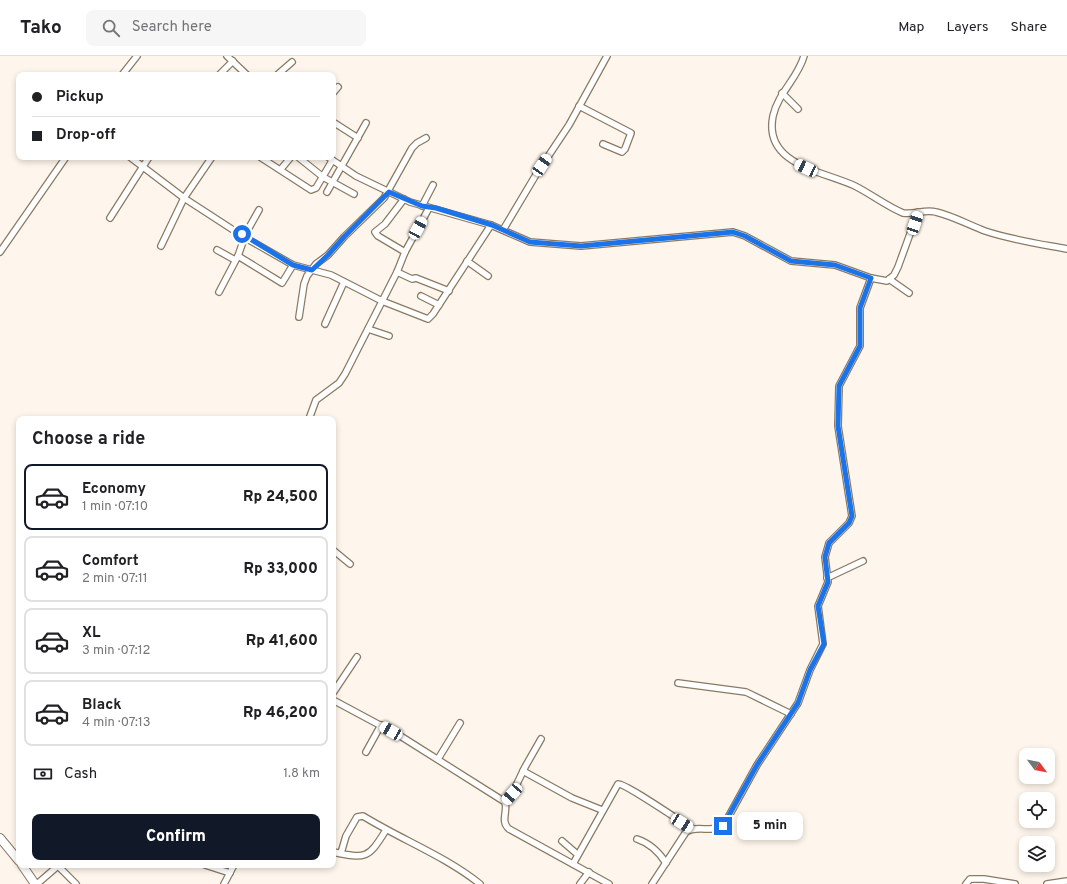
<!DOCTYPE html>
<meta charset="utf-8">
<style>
:root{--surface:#fff;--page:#f6f6f6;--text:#202124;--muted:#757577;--line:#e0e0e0;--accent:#111827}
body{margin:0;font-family:Overpass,sans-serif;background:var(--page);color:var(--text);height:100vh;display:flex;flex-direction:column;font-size:15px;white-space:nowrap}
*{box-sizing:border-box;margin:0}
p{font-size:13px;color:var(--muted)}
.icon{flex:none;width:22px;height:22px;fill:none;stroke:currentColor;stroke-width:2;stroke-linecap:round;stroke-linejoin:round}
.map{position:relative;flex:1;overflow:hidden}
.drawer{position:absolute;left:16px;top:360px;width:320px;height:452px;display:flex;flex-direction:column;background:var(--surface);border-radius:8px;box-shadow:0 2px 6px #0003}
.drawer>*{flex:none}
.banner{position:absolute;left:16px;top:16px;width:320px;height:88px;border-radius:8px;box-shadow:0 2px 6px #0003;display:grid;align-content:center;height:88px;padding:0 16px;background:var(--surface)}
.needle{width:26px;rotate:122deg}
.controls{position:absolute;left:1019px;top:692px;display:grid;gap:8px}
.controls a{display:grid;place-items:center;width:36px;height:36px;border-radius:8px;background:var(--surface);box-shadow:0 2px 6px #0003;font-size:20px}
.end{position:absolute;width:18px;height:18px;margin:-9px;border:5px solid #1a73e8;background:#fff;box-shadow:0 0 0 2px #fff}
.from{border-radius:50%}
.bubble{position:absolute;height:28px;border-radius:8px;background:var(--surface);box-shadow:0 2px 6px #0003;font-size:13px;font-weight:800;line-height:28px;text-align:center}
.car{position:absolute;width:12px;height:24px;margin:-12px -6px;border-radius:5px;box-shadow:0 0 3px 1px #0007;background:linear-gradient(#fff 24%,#345 0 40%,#fff 0 76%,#345 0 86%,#fff 0)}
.banner b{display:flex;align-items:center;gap:14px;height:38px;font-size:15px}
.banner b+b{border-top:1px solid var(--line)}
.banner i{width:10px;height:10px;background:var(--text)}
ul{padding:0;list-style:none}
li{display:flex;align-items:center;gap:12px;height:66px;margin:0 8px 6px;padding:0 8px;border:2px solid var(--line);border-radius:8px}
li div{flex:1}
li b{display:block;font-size:15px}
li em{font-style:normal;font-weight:800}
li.current{border-color:var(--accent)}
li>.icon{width:36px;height:36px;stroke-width:1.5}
h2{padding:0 16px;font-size:18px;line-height:48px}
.pay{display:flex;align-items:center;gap:10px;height:44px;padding:0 16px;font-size:15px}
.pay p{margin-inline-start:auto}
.cta{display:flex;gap:8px;margin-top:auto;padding:8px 16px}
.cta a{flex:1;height:46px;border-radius:8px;background:var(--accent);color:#fff;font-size:16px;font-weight:800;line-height:46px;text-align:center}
header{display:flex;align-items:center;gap:24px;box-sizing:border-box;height:56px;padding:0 20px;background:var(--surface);border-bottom:1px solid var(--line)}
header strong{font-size:19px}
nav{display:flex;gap:22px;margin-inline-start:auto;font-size:14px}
.search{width:280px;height:36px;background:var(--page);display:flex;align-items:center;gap:10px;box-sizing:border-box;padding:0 14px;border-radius:8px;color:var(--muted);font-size:15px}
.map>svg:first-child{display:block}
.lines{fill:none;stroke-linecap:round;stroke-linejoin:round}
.street-casing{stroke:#8b7962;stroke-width:8}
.secondary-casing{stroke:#8b7962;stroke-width:10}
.street{stroke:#fff;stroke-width:5.5}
.secondary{stroke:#fff;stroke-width:8}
.route{stroke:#1a73e8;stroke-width:5}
</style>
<header>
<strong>Tako</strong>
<div class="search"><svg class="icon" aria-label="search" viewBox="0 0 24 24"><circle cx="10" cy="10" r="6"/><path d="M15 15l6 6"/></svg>Search here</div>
<nav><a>Map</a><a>Layers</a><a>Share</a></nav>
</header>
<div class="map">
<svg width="1067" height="828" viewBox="0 0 1067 828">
<rect width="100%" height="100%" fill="#fef6ec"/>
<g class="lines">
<g class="street-casing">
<g id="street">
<path d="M227,0L247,19"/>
<path d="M804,0C798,22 778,37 773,60C763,109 823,115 855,130C871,138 886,150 903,157C914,159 925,153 936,156C953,160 969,169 985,175C1012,184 1040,188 1067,193"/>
<path d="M122,19L137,0"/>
<path d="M219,19L233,5"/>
<path d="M277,19L292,6"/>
<path d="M333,37L338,31"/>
<path d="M782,37L798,53"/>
<path d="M579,50L631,77L625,93L622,96L603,88"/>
<path d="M333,66L358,82"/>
<path d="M130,101L184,142L244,181L293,209L331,219L382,245L428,263L433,258L491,169"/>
<path d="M260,101L311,134L316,132L332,105"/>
<path d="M298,101L323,121L354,138"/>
<path d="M328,101L356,120L410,146L491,169L530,186L581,190L733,176L745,180L791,205L835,209L871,222L887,225L894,219L898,211L918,156"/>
<path d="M281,113L291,101"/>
<path d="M327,136L366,67"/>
<path d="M404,143L385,168L375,176L378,180L405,196"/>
<path d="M422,150L433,129"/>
<path d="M110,162L149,101"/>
<path d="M503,174L537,117L569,69L607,0"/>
<path d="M161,190L184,142L212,101"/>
<path d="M217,194L235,204"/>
<path d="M0,196L66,101"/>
<path d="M238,200L282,227L293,209"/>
<path d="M467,205L488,220"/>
<path d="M397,216L412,223L416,222L449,235"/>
<path d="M889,223L909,237"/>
<path d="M219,236L238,200L246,177L259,154"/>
<path d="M421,240L439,249"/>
<path d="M299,261L304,228L307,220L316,208L328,199L344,181L384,142L412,92L417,87L426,82"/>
<path d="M325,268L344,226"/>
<path d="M368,273L389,280"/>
<path d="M309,363L316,344L339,327L345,318L397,216L405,196L429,152"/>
<path d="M333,494L350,508"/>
<path d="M827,522L863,505"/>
<path d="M678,627L746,636L791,658"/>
<path d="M333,637L357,601"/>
<path d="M333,644L402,681L505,746C508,756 500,765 509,773L609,828"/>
<path d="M366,696L381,669"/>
<path d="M438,703L460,667"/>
<path d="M523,715L572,742L602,754"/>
<path d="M505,746L512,738L525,711L541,683"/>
<path d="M637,783C649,787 659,796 666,807"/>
<path d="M562,785L577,798"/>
<path d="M333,796C366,803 368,803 386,774"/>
<path d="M341,797L346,780L357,761L363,760C402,784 445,800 480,828"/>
<path d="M573,808L618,728C625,727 681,766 693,773"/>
<path d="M205,809L230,817"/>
<path d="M58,810L76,828"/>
<path d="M37,828L59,809"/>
<path d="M224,828L234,809"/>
<path d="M580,828L589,816"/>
<path d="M652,828L686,776C698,768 715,779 725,767L757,709L798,647L810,614L823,588L818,550L828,526L825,501L829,487L849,467L852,460L838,370L839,330L860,290V252L871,222"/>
<path d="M966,828L970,823H984L1015,828"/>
<path d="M1047,828L1067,825"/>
</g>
</g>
<g class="secondary-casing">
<g id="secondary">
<path d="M0,782L19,805"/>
<path d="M22,809L35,828"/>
</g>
</g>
<use href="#street" class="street"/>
<use href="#secondary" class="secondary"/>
</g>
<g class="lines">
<path class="route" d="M242,178L293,209L312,214L328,199L344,181L389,136L422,150L436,152L492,169L530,186L581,190L733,176L745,180L791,205L835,209L871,222L860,252V290L839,330L838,370L852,460L849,467L829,487L825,501L828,526L818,550L824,588L810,614L798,647L757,709L723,770"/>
</g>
</svg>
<div class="controls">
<a><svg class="needle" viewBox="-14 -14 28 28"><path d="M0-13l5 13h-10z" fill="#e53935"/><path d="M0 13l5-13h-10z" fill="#757577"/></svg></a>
<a><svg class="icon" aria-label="locate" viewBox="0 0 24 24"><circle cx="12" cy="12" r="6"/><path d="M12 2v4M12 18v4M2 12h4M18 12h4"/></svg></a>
<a><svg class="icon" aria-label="layers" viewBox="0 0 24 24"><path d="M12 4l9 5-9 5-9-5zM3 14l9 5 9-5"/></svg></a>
</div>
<i class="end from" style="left:242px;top:178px"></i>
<i class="end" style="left:723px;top:770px"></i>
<div class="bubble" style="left:737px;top:756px;width:66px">5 min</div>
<i class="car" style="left:542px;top:109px;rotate:34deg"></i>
<i class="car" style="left:806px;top:112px;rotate:295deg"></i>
<i class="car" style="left:915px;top:167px;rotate:18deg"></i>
<i class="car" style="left:418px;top:172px;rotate:29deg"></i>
<i class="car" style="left:391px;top:675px;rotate:300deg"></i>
<i class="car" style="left:512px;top:738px;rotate:221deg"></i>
<i class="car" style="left:682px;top:767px;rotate:122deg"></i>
<div class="banner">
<b><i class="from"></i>Pickup</b>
<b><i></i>Drop-off</b>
</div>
<section class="drawer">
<h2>Choose a ride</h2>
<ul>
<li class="current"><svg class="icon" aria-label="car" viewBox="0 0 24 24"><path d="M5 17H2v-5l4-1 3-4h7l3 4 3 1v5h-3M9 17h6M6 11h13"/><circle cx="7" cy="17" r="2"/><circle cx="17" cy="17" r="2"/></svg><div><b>Economy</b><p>1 min · 07:10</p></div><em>Rp 24,500</em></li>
<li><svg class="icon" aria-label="car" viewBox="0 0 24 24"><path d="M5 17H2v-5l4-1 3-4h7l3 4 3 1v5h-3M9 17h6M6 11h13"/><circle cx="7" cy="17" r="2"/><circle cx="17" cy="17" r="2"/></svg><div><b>Comfort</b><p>2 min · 07:11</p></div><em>Rp 33,000</em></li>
<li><svg class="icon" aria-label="car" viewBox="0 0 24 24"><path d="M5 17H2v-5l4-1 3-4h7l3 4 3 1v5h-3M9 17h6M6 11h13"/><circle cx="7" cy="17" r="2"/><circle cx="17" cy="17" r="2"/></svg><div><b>XL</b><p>3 min · 07:12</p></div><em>Rp 41,600</em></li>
<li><svg class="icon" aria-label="car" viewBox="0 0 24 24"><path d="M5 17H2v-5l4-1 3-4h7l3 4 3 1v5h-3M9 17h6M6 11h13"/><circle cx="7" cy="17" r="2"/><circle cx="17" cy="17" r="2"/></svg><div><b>Black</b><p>4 min · 07:13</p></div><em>Rp 46,200</em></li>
</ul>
<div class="pay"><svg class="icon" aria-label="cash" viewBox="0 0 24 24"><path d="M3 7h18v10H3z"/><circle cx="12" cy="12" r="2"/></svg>Cash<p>1.8 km</p></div>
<div class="cta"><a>Confirm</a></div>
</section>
</div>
